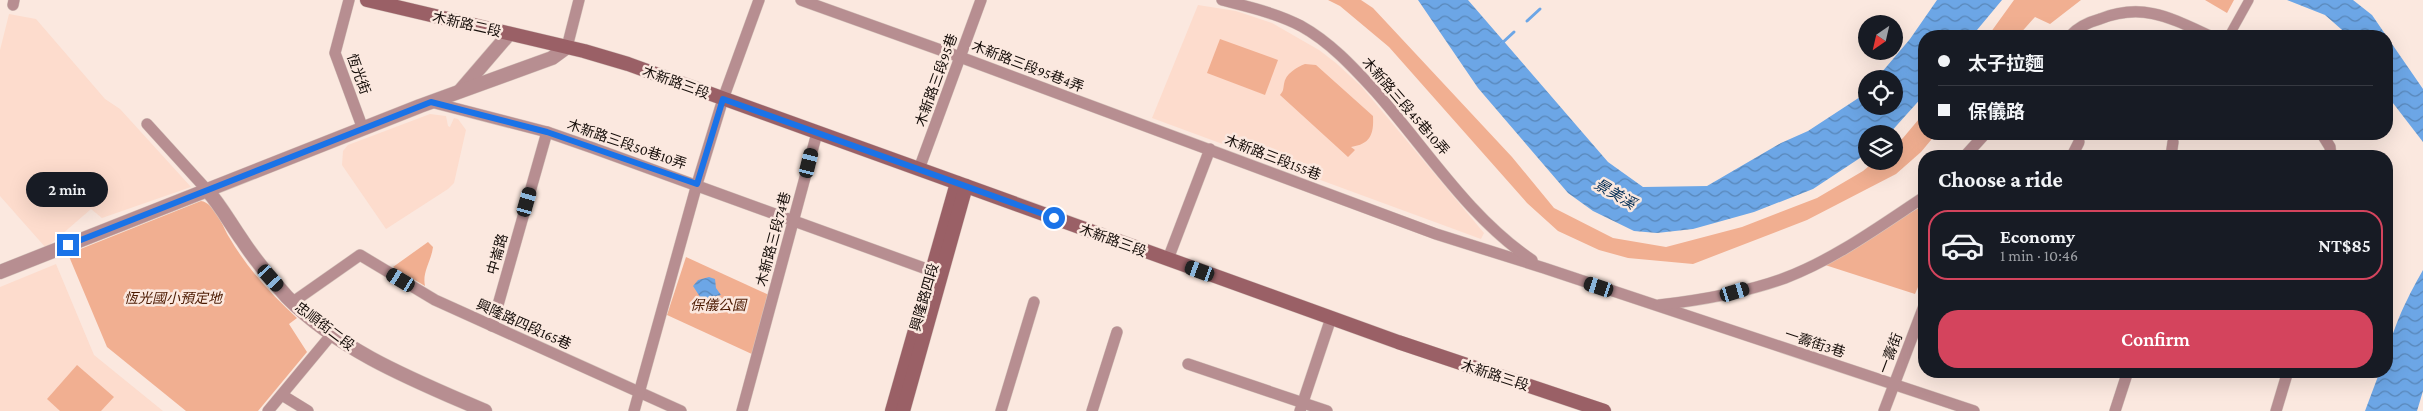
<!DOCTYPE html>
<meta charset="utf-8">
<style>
:root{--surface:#171b24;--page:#20242c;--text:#f1f3f6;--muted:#9ea1a6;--line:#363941;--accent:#d4445d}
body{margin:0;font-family:"Crimson Pro","Noto Sans TC",serif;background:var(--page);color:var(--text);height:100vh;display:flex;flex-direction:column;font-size:19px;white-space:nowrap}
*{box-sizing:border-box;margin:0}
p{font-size:16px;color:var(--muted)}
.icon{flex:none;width:28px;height:28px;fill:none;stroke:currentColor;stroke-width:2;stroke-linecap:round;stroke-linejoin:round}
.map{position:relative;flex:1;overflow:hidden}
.sheet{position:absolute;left:1918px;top:150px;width:475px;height:228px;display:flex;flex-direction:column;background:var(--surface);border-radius:20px;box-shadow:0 5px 20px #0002}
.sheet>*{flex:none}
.hud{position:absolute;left:1918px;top:30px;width:475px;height:110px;border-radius:20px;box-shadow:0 5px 20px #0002;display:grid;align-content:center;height:110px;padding:0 20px;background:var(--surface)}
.needle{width:32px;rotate:214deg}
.fabs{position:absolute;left:1858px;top:15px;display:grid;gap:10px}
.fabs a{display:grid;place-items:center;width:45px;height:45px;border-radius:50%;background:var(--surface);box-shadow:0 5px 20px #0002;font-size:25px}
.end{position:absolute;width:22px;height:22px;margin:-11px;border:6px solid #1a73e8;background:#fff;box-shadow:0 0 0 2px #fff}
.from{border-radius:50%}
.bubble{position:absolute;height:35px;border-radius:18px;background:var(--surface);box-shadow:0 5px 20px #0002;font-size:16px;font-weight:600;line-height:35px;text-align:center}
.car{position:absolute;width:15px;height:30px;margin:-15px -8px;border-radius:6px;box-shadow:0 0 4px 1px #0007;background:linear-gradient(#222 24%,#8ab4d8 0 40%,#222 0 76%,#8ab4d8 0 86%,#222 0)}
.hud b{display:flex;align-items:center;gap:18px;height:48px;font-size:19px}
.hud b+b{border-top:1px solid var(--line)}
.hud i{width:12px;height:12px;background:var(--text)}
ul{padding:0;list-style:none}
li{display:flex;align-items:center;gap:15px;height:70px;margin:0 10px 8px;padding:0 10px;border:2px solid transparent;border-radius:20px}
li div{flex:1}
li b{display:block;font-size:19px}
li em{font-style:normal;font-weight:600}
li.active{border-color:var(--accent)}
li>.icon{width:45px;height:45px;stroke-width:1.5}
h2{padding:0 20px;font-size:22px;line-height:60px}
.primary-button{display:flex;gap:10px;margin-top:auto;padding:10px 20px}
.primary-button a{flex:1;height:58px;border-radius:20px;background:var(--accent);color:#fff;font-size:20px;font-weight:600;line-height:58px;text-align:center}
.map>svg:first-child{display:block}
.built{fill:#fddccd}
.green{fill:#f1af91}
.water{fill:url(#water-waves)}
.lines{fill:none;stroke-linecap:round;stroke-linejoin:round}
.stream{stroke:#6ca6e6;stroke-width:3}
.pedestrian-casing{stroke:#d6c5bd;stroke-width:10}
.minor-casing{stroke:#d6c5bd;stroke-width:12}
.tertiary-casing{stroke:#d6c5bd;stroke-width:15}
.secondary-casing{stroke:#d6c5bd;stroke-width:15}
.pedestrian{stroke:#b78e91;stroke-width:9}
.minor{stroke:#b78e91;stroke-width:11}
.tertiary{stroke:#b78e91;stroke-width:14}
.secondary{stroke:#9a6066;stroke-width:14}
.route{stroke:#1a73e8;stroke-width:6}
.labels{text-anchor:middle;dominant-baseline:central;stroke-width:5;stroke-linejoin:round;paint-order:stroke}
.street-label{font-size:14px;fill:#140c08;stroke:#fbe8df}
.park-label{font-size:14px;font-style:italic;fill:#4b1900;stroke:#fbe8df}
.water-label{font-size:15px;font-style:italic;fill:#012c54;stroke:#fbe8df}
</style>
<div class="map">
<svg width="2423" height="411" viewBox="0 0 2423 411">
<defs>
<pattern id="water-waves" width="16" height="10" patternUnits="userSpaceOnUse" patternTransform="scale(1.25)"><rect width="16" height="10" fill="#6ca6e6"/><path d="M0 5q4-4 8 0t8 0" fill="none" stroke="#5886b8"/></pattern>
</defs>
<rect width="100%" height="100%" fill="#fbe8df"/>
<g class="built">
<path d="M1198,5L1236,11L1272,23L1319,50L1336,63L1361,86L1484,233L1481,239L1152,118Z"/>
<path d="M9,14L36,19L105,99L120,109L191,187L102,218L91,209L46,248L0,196V50Z"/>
<path d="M430,114L446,116L448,126L450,127L454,118L458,119L466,130L454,183L448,189L386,229L342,165L343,151L348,145Z"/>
<path d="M56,264L94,355L163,411H0V287Z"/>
</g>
<g class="green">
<path d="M1328,0H1361L1373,8L1512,157L1554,208L1613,238L1666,247L1742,227L1817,198L1863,171L1875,161H1894V146L1903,138L1924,113V134H1936L1921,152L1896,174L1807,220L1693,264L1628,258L1599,250L1558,231L1527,203L1389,47L1340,6Z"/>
<path d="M2014,0H2081L2050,24L2035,17L2018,36H1988Z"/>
<path d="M2205,0H2234L2227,13Z"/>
<path d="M1220,39L1278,60L1265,95L1207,73Z"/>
<path d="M1305,64L1316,65L1373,116C1374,135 1370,144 1351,147L1355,150L1348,157L1280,95C1284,90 1283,89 1284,84C1285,74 1297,67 1305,64Z"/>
<path d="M201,201C215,203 223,227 229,237C247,268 271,294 297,318L289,324L307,352L258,411H186L107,347L68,254Z"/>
<path d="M1924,205V273L1915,294L1822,264Z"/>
<path d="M428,242L433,247C431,262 422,272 425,286L393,267Z"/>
<path d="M686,257L769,295L754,355L667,315Z"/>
<path d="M77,365L114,397L101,411H60L47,399Z"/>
</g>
<g class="water">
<path d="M1418,0H1468L1608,162L1643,187L1707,186L1781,143L1808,131L1860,97L1866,89V106H1894V79H1876L1910,39L1937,0H2002L1972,36H1924V95L1889,134H1866V154L1813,189L1754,212L1693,229L1657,233L1634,231L1593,211L1568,193L1478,88Z"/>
<path d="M2287,0H2353L2372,15L2423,89V142L2386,94V36H2349L2325,15Z"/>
<path d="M2423,270V391L2417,411H2365L2380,371H2386C2386,339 2407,298 2423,270Z"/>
<path d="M709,277L715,279L716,288L721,295L702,300L693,286L698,280Z"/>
</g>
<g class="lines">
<g class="stream">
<path d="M1527,21L1540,9"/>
<path d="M1501,44L1514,32"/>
</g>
<g class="pedestrian-casing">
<path id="pedestrian" d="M2229,36L2249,0"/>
</g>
<g class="minor-casing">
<g id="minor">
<path d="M349,0L335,53L363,129"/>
<path d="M801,0L960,57L1436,234L1544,268L1974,411"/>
<path d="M1222,0C1249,7 1276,13 1301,26C1330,42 1353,67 1375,91C1425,147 1468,217 1532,260"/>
<path d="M13,5L14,0"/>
<path d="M2070,36C2077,28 2089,22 2100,19C2143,2 2171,18 2210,36"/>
<path d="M567,47L579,0"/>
<path d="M431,102L547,132L593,148L932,271"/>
<path d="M147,124L207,190"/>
<path d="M2322,134L2330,147L2331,156"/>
<path d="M1965,156L1985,134"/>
<path d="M2072,156L2079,142"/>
<path d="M2171,156L2173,142"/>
<path d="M919,169L981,0"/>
<path d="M1168,259L1210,149"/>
<path d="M293,302L360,255L435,300L681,411"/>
<path d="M1659,305C1702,300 1744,293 1785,278C1835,259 1880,226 1924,197"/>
<path d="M492,326L547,132"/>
<path d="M1188,364L1327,411"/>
<path d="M282,395L308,411"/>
<path d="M268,411L332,334"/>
<path d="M634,411L697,184L723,99L759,0"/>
<path d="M742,411L817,133"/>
<path d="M1001,411L1034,302"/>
<path d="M1092,411L1117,332"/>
<path d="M1300,411L1331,318"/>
<path d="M1884,411L1924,306"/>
<path d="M2115,411L2128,371"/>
<path d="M2276,411L2288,371"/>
</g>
</g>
<g class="tertiary-casing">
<g id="tertiary">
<path d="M460,91L509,34"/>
<path d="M207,190C221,206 230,223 242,240C255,260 271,279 287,297C341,352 416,381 485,411"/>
<path d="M0,272L420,106L552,58L567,47"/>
</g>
</g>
<g class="secondary-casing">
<g id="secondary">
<path d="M367,0L584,51L628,64L1398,342L1604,411"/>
<path d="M892,411L957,183"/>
<path d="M903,411L966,186"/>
</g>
</g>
<use href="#pedestrian" class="pedestrian"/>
<use href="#minor" class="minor"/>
<use href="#tertiary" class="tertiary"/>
<use href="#secondary" class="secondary"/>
</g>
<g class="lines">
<path class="route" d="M68,245L431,102L547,132L697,184L723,99L1054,218"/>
</g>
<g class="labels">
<g class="street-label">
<text transform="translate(467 24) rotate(13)">木新路二段</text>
<text transform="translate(1028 66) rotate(21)">木新路三段95巷4弄</text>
<text transform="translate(359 74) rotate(70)">恆光街</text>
<text transform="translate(936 80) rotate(-70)">木新路三段95巷</text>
<text transform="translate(676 82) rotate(20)">木新路三段</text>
<text transform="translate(1406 106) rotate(49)">木新路三段45巷10弄</text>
<text transform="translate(627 144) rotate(19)">木新路三段50巷10弄</text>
<text transform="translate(1273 157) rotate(21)">木新路三段155巷</text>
<text transform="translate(773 239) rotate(-75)">木新路三段74巷</text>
<text transform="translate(1113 240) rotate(20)">木新路三段</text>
<text transform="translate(497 254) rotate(-74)">中崙路</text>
<text transform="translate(924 297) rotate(-74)">興隆路四段</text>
<text transform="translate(524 324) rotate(24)">興隆路四段165巷</text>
<text transform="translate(325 326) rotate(37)">忠順街二段</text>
<text transform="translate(1815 343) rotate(18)">一壽街3巷</text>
<text transform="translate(1890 353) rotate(-69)">一壽街</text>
<text transform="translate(1495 375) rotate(18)">木新路三段</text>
</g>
<g class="park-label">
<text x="173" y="298">恆光國小預定地</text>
<text x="718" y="305">保儀公園</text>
</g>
<g class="water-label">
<text transform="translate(1615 194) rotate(30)">景美溪</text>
</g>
</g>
</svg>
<div class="fabs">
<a><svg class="needle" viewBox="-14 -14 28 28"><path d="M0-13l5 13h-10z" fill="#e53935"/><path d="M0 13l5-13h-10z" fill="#9ea1a6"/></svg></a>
<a><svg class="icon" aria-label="locate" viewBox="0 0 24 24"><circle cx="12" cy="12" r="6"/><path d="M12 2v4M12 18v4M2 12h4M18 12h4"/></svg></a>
<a><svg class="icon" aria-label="layers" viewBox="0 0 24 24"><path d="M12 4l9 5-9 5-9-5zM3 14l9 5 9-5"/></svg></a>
</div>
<i class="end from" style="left:1054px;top:218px"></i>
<i class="end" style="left:68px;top:245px"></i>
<div class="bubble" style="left:26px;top:172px;width:82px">2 min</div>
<i class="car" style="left:809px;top:163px;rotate:14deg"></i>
<i class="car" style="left:527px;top:202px;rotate:16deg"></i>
<i class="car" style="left:1200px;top:271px;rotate:290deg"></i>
<i class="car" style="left:271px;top:278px;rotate:138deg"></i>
<i class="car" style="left:401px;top:280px;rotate:301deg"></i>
<i class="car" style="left:1599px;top:287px;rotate:288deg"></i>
<i class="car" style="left:1735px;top:292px;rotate:73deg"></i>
<div class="hud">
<b><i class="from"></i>太子拉麵</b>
<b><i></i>保儀路</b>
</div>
<section class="sheet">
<h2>Choose a ride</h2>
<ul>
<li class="active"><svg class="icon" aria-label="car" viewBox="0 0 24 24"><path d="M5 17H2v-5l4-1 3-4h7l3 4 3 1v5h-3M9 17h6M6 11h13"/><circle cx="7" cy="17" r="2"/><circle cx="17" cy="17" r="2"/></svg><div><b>Economy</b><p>1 min · 10:46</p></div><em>NT$85</em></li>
</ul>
<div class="primary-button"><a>Confirm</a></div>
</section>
</div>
